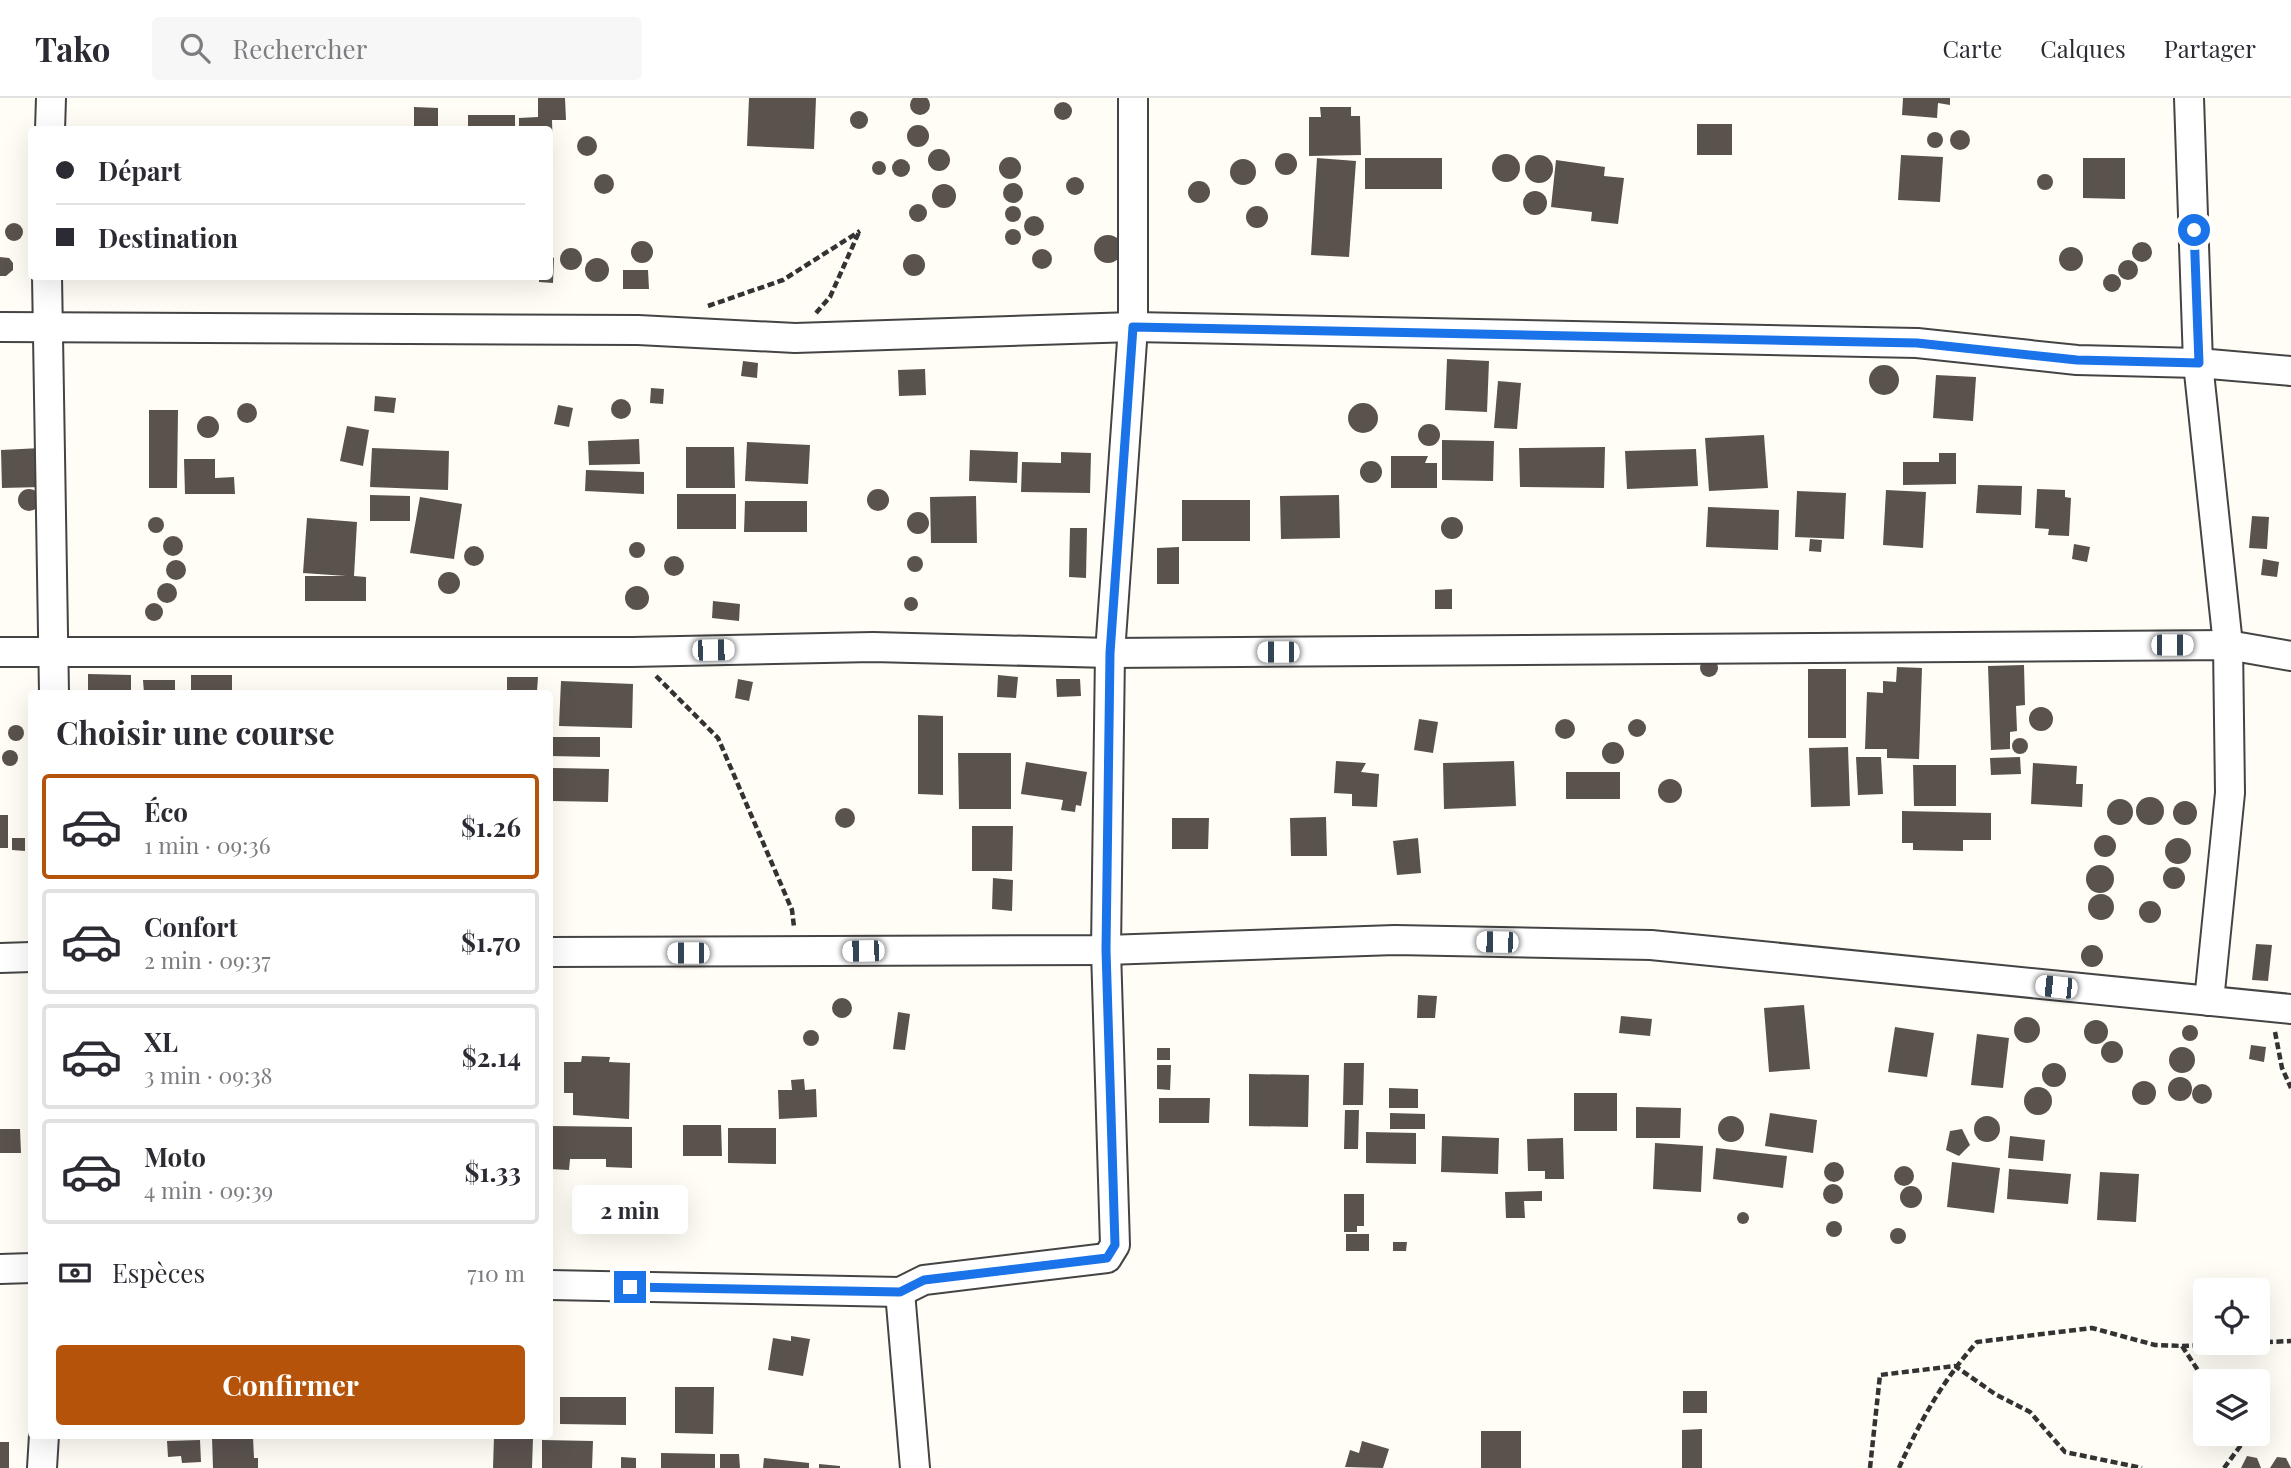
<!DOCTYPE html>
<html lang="fr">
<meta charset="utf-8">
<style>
:root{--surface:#fff;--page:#f7f7f7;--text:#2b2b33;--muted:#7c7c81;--line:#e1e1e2;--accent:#b45309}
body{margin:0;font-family:"Playfair Display",serif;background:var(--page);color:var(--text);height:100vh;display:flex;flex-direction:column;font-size:26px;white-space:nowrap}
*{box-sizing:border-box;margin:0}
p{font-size:23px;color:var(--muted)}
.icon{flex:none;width:38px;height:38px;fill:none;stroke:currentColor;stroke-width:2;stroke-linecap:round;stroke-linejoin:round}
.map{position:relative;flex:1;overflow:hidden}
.sheet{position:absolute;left:28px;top:592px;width:525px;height:749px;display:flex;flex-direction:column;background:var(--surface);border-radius:7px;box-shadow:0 7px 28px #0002}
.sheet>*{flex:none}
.banner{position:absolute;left:28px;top:28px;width:525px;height:154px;border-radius:7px;box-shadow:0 7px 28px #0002;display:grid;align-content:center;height:154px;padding:0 28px;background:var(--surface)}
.tools{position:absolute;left:2193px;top:1180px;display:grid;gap:14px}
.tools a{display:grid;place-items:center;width:77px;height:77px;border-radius:7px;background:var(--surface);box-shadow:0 7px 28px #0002;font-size:35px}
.end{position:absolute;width:32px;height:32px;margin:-16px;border:9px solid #1a73e8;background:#fff;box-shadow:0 0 0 4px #fff}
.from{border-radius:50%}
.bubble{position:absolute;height:49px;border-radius:7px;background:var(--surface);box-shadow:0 7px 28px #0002;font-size:23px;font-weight:700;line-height:49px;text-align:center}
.car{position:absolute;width:21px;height:42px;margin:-21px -10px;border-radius:9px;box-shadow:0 0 5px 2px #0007;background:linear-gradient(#fff 24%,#345 0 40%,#fff 0 76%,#345 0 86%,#fff 0)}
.banner b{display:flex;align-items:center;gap:24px;height:66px;font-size:26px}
.banner b+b{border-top:2px solid var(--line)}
.banner i{width:18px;height:18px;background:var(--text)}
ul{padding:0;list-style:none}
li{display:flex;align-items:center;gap:21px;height:105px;margin:0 14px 10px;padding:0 14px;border:4px solid var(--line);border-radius:7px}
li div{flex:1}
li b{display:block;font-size:26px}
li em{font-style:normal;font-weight:700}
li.selected{border-color:var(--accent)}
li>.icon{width:63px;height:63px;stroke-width:1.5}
h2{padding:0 28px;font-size:32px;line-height:84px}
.pay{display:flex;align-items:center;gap:18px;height:77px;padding:0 28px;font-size:26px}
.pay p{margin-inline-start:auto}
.primary-button{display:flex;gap:14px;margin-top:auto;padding:14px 28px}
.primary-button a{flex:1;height:80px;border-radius:7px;background:var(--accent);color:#fff;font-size:28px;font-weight:700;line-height:80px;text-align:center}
header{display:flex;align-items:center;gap:42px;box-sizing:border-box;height:98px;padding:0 35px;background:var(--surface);border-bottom:2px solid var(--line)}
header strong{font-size:33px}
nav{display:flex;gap:38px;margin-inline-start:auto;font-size:24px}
.search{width:490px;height:63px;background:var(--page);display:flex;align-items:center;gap:18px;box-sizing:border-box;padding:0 24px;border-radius:7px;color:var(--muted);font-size:26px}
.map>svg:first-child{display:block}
.building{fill:#5a524d}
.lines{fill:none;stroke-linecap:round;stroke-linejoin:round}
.minor-casing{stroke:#444;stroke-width:32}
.path{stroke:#333;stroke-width:4.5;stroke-dasharray:7 3.5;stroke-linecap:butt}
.minor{stroke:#fff;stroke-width:28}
.route{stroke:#1a73e8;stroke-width:9}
</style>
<header>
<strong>Tako</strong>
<div class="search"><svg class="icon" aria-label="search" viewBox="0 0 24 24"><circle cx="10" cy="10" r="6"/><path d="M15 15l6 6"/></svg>Rechercher</div>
<nav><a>Carte</a><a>Calques</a><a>Partager</a></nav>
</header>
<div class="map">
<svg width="2291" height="1370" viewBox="0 0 2291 1370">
<rect width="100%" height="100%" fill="#fffdf5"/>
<g class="building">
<circle cx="920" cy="7" r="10"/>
<path d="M538,0H565L566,22H552L553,56H550V32H519V20L538,19Z"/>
<path d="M749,0H816L814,51L747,48Z"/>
<path d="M1903,0H1950V7L1938,5L1937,20L1902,17Z"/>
<circle cx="1063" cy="13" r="9"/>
<path d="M414,9L438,10V32H398L399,29H414Z"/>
<path d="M1320,9H1351V18H1360L1361,57L1309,58V19H1321Z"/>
<circle cx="859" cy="22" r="9"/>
<rect x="468" y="17" width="47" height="15"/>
<rect x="1697" y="26" width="35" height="31"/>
<circle cx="918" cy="38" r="11"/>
<circle cx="1960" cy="42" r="10"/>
<circle cx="1935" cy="42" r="8"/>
<circle cx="587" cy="48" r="10"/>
<circle cx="939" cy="62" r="11"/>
<circle cx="1286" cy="66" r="11"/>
<circle cx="1506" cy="70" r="14"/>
<path d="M1901,57L1943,59L1940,104L1898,102Z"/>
<circle cx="1539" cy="71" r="14"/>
<circle cx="1010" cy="70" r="11"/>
<path d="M1317,60L1356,63L1349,159L1311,157Z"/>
<rect x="1365" y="60" width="77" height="31"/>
<path d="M2083,60H2125V101L2083,100Z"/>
<circle cx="1243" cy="74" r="13"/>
<circle cx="901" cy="70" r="9"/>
<path d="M1556,62L1605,69L1604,78L1624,80L1618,126L1591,123L1592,114L1551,109Z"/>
<circle cx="879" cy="70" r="7"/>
<circle cx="604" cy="86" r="10"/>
<circle cx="2045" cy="84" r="8"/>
<circle cx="1075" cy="88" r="9"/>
<circle cx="1199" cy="94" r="11"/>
<circle cx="1013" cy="95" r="10"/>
<circle cx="944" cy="98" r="12"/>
<circle cx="1535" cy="105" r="12"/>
<circle cx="918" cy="115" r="9"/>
<circle cx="1257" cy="119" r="11"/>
<circle cx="1013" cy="116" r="8"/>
<circle cx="1034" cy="128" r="10"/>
<circle cx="14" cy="134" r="9"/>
<circle cx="1013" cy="139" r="8"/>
<circle cx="1108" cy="151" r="14"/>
<circle cx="642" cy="154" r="11"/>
<circle cx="2142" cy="154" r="10"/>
<circle cx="2071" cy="161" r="12"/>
<circle cx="571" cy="161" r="11"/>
<circle cx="1042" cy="161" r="10"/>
<circle cx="914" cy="167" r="11"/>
<path d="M550,158L554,160L553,185L539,184V178H550Z"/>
<path d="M0,159L9,160L13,165V172L6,178H0Z"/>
<circle cx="597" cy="172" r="12"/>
<circle cx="2128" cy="172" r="10"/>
<path d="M623,172H648L649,191H623Z"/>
<circle cx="2112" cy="185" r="9"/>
<path d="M1447,261L1489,263L1487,314L1445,312Z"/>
<path d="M743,263L758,265L757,280L741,278Z"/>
<circle cx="1884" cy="282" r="15"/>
<path d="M925,271L926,297L899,298L898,272Z"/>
<path d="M1936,277L1976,279L1973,323L1933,320Z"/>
<path d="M1498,283L1521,285L1517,331L1494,330Z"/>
<path d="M651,290L664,291L663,306L650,305Z"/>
<path d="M375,298L396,300L394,315L374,313Z"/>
<circle cx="621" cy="311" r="10"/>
<circle cx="247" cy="315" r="10"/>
<circle cx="1363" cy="320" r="15"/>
<path d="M558,307L573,310L569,329L554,326Z"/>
<path d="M149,312H178L177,390H149Z"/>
<circle cx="208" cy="329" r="11"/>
<circle cx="1429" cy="337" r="11"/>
<path d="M347,328L369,332L363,368L340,363Z"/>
<path d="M1764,337L1768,390L1709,393L1705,340Z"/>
<path d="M639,341L640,366L589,367L588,343Z"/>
<path d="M1442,342L1494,343L1493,383L1442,382Z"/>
<path d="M747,344L810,347L808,386L745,383Z"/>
<path d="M686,349H734L735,390H686Z"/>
<path d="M1605,349L1604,390L1520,389L1519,350Z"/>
<path d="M41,350L42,389L2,390L1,352Z"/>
<path d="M372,350L449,353L448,392L370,389Z"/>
<path d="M1696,351L1698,388L1627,391L1625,353Z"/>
<path d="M970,352L1018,354L1017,385L969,383Z"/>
<path d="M1061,354L1091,355L1090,395L1021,394L1022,364L1061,365Z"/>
<path d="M1939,355H1956V386L1903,387V364H1939Z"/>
<path d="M1391,358H1428L1425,365H1437V390H1391Z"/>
<path d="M184,361H215V380L234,379L235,396H185Z"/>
<circle cx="1371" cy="374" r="11"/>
<path d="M586,372L644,374V396L585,393Z"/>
<path d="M1978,387L2022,388L2021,417L1976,415Z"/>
<circle cx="878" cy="402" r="11"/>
<path d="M2037,391L2065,392V399L2071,400L2069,438L2048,437L2049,431L2035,430Z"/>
<circle cx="29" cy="402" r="11"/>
<path d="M1886,392L1926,394L1923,450L1883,447Z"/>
<path d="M1797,393L1846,395L1844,441L1795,439Z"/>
<rect x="677" y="396" width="59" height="35"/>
<path d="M370,397L410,398V423H370Z"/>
<path d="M1339,397L1340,440L1281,441L1280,398Z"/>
<path d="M976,398L977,445H931L930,399Z"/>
<path d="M420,399L462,406L454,461L410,455Z"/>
<rect x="1182" y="402" width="68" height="41"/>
<path d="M745,403H807V434H744Z"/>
<path d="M1708,409L1779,412L1778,452L1706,449Z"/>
<circle cx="918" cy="425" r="11"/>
<path d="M2252,418L2269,419L2267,451L2249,450Z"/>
<circle cx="1452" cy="430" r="11"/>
<circle cx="156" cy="427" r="8"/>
<path d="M307,420L357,424L354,478L366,479V503H305V478H346L303,475Z"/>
<path d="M1070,430H1087L1086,480L1069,479Z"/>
<circle cx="173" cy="448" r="10"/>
<path d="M1810,441L1822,442L1821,454L1809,453Z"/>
<circle cx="637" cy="452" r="8"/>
<path d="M2074,446L2090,449L2087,464L2072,461Z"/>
<circle cx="474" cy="458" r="10"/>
<path d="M1179,449V486H1157V450Z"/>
<circle cx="915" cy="466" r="8"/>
<circle cx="674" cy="468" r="10"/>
<path d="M2263,461L2279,464L2277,479L2261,477Z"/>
<circle cx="176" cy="472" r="10"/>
<circle cx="449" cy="485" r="11"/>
<circle cx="167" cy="495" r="10"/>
<circle cx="637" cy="500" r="12"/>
<path d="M1452,491V511H1435V492Z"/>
<circle cx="911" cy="506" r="7"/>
<path d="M713,503L740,506L739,523L712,520Z"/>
<circle cx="154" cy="514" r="9"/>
<circle cx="1709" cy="570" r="9"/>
<path d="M2024,567L2025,607L2016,608L2017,633L2010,634V651L1991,652L1988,568Z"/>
<path d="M1897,569L1922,570L1919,661L1887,660V651H1865L1867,594L1883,595V583L1896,584Z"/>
<rect x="1808" y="571" width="38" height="69"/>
<path d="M88,576L131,577V595H88Z"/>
<rect x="191" y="577" width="41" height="18"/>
<path d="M998,577L1018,579L1016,600L997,599Z"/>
<path d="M507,579H538L537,593L547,595H507Z"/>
<path d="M738,581L753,584L749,603L735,600Z"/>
<path d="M1056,581H1080L1081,598L1057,599Z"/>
<path d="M143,582H175V595H144Z"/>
<path d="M561,583L633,586L632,630L559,628Z"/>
<circle cx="2041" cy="621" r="12"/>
<path d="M918,617L943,618V697L918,696Z"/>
<circle cx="1565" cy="631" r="10"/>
<path d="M1419,621L1438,624L1433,655L1414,652Z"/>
<circle cx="1637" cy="630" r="9"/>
<circle cx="16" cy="635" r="8"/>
<path d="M550,639H600V659L550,658Z"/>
<circle cx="2020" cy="648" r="8"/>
<circle cx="1613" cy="655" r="11"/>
<path d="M1848,649L1850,708L1811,709L1809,650Z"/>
<circle cx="10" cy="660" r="8"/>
<path d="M958,655H1011V711H959Z"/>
<path d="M1856,659H1881L1883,696L1858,697Z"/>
<path d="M2020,659L2021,676L1991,677L1990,660Z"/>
<path d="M1336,663L1366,665L1361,674L1379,676L1377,709L1352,708V696L1334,695Z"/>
<path d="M1514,663L1516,708L1444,711L1443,665Z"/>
<path d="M1026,664L1087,674L1081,708L1076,707L1075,714L1061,712L1063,702L1021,696Z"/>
<path d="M2033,665L2077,668L2076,686H2083L2082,709L2031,706Z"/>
<path d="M1913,667H1956V708H1914Z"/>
<path d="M553,670L609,671L608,704L552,703Z"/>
<rect x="1566" y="674" width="54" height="27"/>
<circle cx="1670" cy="693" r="12"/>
<circle cx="2150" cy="713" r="14"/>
<circle cx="2120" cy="714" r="13"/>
<circle cx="2185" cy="715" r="12"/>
<circle cx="845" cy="720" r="10"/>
<path d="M1902,713L1991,715V742H1963V753L1913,752V745H1902Z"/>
<rect x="0" y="717" width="8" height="33"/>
<path d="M1326,719L1327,758H1291L1290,720Z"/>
<path d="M1172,720H1209L1208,751H1172Z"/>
<path d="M972,728H1013L1012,773H972Z"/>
<circle cx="2105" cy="748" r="11"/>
<path d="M12,740H25V753L12,752Z"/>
<path d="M1418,740L1421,775L1397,777L1393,743Z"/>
<circle cx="2178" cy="753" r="13"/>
<circle cx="2100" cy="781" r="14"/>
<circle cx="2174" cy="780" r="11"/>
<path d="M993,780L1013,782L1012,813L992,811Z"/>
<circle cx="2101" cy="809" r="13"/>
<circle cx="2150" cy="814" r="11"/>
<path d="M2256,846L2272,847L2268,883L2252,882Z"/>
<circle cx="2092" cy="858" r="11"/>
<path d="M1418,897L1437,898L1435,920H1417Z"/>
<circle cx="842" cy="910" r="10"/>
<path d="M1804,907L1810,971L1769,974L1764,910Z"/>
<path d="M898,914L910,916L905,952L893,951Z"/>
<path d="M1621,918L1652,921L1650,938L1619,935Z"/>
<circle cx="2027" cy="932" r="13"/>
<circle cx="2096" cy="934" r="12"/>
<circle cx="2190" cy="935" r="8"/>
<path d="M1895,929L1934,935L1927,979L1888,974Z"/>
<circle cx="811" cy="940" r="8"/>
<path d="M1977,936L2009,940L2003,990L1971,987Z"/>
<circle cx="2112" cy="954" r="11"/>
<path d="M2251,947L2266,949L2264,964L2249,961Z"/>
<circle cx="2182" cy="962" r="13"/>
<rect x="1157" y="950" width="13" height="12"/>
<path d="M582,958L610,959L609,964L630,965L629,1021L573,1017V995H564V964H581Z"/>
<circle cx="2054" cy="977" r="12"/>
<path d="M1344,965H1364L1363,1007H1343Z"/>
<path d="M1157,967H1171L1170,992L1157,991Z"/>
<path d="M1249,976L1309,977L1308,1029L1249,1028Z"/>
<circle cx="2180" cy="991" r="12"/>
<path d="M804,981L805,992L816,991L817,1019L779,1021L778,992H792L791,982Z"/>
<circle cx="2144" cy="995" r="12"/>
<circle cx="2202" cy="996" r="10"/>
<circle cx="2038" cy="1003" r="14"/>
<path d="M1389,990L1418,991V1010H1389Z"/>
<rect x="1574" y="995" width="43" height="38"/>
<path d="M1159,1000H1210L1209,1025H1159Z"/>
<path d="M1636,1009L1681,1010L1680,1040H1636Z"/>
<path d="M1345,1012H1359L1358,1051H1344Z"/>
<path d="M1390,1015L1425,1016V1031H1390Z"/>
<path d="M1770,1015L1817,1022L1813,1055L1765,1048Z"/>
<circle cx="1731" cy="1031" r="13"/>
<circle cx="1987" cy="1031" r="13"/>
<path d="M683,1027H721L722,1058H683Z"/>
<path d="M550,1028L632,1029V1070L606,1069V1061H570L569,1072L550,1071Z"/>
<path d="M728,1030H776V1066L728,1065Z"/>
<path d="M0,1031H20L21,1055H0Z"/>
<path d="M1962,1031L1970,1047L1959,1058L1946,1052L1950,1033Z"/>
<path d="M1366,1034L1416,1035V1066L1366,1065Z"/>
<path d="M1442,1038L1499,1040L1498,1076L1441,1074Z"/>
<path d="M2010,1038L2045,1042L2043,1063L2008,1060Z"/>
<path d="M1563,1040L1564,1081H1545V1073H1528L1527,1041Z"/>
<path d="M1655,1045L1703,1048L1701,1094L1653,1091Z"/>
<path d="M1716,1050L1787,1058L1783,1090L1713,1081Z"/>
<circle cx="1834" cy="1074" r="10"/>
<path d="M1952,1064L2000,1070L1994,1115L1947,1109Z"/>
<circle cx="1904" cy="1078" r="10"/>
<path d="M2009,1071L2071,1076L2068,1106L2007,1101Z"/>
<path d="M2100,1074L2139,1076L2136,1124L2097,1122Z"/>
<circle cx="1833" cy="1096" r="10"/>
<circle cx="1911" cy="1099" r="11"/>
<path d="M1542,1093V1103H1524L1525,1120H1506L1505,1094Z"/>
<path d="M1344,1096H1364V1128H1357V1134H1344Z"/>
<circle cx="1743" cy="1120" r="6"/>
<circle cx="1834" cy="1131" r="8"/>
<circle cx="1898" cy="1138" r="8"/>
<rect x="1346" y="1136" width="23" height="17"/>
<path d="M1393,1144H1407L1406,1153H1393Z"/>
<path d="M791,1238L810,1241L803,1278L768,1272L773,1240L791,1243Z"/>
<path d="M675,1289H714L713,1336L675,1335Z"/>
<rect x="1683" y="1293" width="24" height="22"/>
<path d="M560,1299H626V1327L560,1326Z"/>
<path d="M1702,1331V1370H1682V1332Z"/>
<rect x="1481" y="1333" width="40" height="37"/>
<path d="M253,1339L254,1360H258V1370H213L212,1340Z"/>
<path d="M494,1339L533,1340L532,1370H493Z"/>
<path d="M200,1342L201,1364L182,1365L181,1358L168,1359L167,1343Z"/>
<path d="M542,1342L593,1343L592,1370H542Z"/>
<path d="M1362,1343L1389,1351L1383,1370L1345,1369L1350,1352L1359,1355Z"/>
<rect x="0" y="1344" width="9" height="26"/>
<path d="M661,1355L715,1356V1370H661Z"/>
<path d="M720,1356H739L740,1370H720Z"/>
<path d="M2247,1358L2257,1360L2261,1370H2241Z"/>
<path d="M621,1359L636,1360V1370H621Z"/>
<path d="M2277,1359L2286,1360L2291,1370H2270Z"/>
<path d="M764,1360L809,1365V1370H763Z"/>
<path d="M819,1366L840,1368V1370H819Z"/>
</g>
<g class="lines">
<g class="minor-casing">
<g id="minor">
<path d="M2189,0L2198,265L2228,547L2230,695L2209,903"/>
<path d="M50,32L51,0"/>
<path d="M47,178L54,595"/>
<path d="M0,229L638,232L795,240L1133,229L1917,245L2077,262L2198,265L2291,273"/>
<path d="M0,554H632L873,549L1110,555L2228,547L2291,558"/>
<path d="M550,854L1106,852L1395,842L1651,847L2291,911"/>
<path d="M0,860L32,859"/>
<path d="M0,1171L32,1170"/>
<path d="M550,1187L900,1194L924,1182L1107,1160L1115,1147L1106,852L1110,555L1133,229V0"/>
<path d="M900,1194L915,1370"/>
<path d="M42,1370L44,1337"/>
</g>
</g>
<g class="path">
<path d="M708,208L783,182L860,133"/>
<path d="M816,215L830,199L859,134"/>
<path d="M656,578L718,640L792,812L794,829"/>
<path d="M2275,934L2282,970L2291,990"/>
<path d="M2182,1248L2291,1243"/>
<path d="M1870,1370L1880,1277L1955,1268L1995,1296L2030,1314L2065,1354L2142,1370"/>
<path d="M1899,1370C1920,1323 1943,1282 1977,1244L2092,1230L2155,1247L2182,1248L2205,1283"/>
<path d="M2224,1370L2250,1335"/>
</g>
<use href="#minor" class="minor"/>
</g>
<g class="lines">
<path class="route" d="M630,1189L900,1194L924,1182L1107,1160L1115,1147L1106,852L1110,555L1133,229L1917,245L2077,262L2199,265L2194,132"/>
</g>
</svg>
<div class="tools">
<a><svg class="icon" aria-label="locate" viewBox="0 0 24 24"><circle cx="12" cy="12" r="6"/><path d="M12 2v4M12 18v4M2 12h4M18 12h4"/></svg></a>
<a><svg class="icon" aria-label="layers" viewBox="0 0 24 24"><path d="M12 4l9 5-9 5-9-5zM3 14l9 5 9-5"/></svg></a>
</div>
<i class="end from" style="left:2194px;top:132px"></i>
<i class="end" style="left:630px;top:1189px"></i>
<div class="bubble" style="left:572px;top:1087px;width:116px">2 min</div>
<i class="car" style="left:2172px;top:547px;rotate:90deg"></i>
<i class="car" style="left:713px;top:552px;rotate:89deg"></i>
<i class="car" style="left:1278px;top:554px;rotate:270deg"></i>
<i class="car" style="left:1497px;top:844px;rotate:271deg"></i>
<i class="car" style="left:863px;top:853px;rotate:269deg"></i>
<i class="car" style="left:688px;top:855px;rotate:270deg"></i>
<i class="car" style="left:2056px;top:889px;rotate:276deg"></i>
<div class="banner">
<b><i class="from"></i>Départ</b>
<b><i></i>Destination</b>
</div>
<section class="sheet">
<h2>Choisir une course</h2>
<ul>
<li class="selected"><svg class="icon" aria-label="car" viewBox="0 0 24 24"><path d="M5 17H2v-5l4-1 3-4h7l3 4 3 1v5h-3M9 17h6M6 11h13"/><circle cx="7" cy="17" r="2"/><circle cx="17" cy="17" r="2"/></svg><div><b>Éco</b><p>1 min · 09:36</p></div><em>$1.26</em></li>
<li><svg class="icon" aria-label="car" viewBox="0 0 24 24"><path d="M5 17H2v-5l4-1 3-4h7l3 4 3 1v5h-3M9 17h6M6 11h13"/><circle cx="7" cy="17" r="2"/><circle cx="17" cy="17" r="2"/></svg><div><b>Confort</b><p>2 min · 09:37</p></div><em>$1.70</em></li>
<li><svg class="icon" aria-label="car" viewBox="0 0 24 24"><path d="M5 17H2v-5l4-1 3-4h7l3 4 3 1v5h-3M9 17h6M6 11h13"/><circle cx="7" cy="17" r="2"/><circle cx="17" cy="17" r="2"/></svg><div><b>XL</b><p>3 min · 09:38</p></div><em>$2.14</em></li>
<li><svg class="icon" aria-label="car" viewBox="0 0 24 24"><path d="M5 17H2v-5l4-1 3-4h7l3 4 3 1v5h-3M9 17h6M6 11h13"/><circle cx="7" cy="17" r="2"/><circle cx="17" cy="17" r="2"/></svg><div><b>Moto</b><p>4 min · 09:39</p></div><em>$1.33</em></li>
</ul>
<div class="pay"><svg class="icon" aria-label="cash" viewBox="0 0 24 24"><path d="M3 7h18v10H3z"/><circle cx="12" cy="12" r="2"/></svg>Espèces<p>710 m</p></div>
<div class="primary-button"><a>Confirmer</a></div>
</section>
</div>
